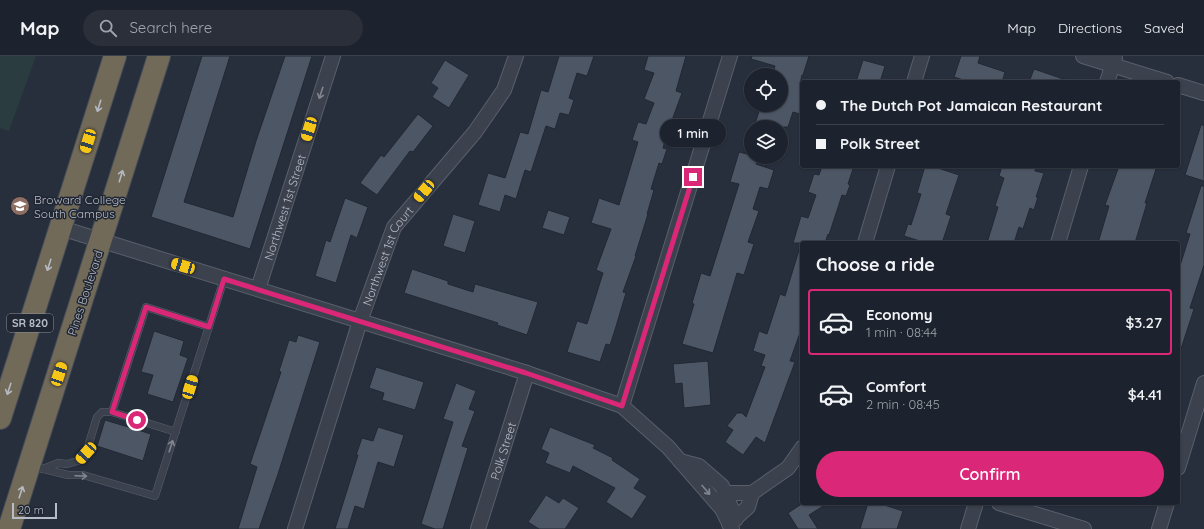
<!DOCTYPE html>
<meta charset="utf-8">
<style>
:root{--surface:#1d232e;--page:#2a2f3a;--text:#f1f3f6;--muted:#a0a4aa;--line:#3b404a;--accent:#db2777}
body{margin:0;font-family:Quicksand,sans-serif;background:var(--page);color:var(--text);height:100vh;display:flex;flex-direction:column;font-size:15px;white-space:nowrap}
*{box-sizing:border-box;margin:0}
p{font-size:13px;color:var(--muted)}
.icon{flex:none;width:22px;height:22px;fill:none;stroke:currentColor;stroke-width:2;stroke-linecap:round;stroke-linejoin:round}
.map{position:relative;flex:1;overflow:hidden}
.details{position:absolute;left:800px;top:185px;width:380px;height:264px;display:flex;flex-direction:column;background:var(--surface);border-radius:4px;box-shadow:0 1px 3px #0004,0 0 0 1px var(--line)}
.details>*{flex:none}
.top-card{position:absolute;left:800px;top:24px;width:380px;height:88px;border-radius:4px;box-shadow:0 1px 3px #0004,0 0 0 1px var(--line);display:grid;align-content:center;height:88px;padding:0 16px;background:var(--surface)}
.buttons{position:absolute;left:744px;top:12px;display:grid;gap:8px}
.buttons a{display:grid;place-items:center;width:44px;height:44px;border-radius:50%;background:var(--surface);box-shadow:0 1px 3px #0004,0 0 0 1px var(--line);font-size:20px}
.scale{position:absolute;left:12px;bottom:10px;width:45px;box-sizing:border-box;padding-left:4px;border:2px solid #b7bdc8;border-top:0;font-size:11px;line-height:14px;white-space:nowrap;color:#b7bdc8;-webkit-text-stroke:3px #202632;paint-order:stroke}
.end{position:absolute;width:18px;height:18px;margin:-9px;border:5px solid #db2777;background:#fff;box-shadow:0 0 0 2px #fff}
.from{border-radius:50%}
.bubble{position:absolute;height:28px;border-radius:14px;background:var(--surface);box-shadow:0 1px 3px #0004,0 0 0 1px var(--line);font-size:13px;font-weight:600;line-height:28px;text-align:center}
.car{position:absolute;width:12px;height:24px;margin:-12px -6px;border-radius:5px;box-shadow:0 0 3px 1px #0007;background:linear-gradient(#f5c518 24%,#345 0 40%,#f5c518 0 76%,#345 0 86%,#f5c518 0)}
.top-card b{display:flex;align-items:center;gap:14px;height:38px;font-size:15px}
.top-card b+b{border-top:1px solid var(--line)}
.top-card i{width:10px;height:10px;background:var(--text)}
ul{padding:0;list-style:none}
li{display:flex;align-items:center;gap:12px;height:66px;margin:0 8px 6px;padding:0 8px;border:2px solid transparent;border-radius:4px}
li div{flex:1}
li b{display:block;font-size:15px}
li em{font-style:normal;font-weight:600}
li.active{border-color:var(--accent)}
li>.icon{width:36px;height:36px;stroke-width:1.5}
h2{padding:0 16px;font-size:18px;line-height:48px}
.cta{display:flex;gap:8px;margin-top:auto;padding:8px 16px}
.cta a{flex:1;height:46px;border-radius:24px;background:var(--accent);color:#fff;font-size:16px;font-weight:600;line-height:46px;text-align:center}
header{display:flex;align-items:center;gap:24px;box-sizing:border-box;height:56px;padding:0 20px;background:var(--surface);border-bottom:1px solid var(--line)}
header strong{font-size:19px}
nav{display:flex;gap:22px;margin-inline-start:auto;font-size:14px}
.search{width:280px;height:36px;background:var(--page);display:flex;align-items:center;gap:10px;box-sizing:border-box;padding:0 14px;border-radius:22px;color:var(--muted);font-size:15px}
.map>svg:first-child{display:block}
.green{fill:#2a3c3f}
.building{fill:#4d5665;stroke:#222834}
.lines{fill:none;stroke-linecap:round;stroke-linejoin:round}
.lane-casing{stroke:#595f6b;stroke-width:8}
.street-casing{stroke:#595f6b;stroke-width:16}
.highway-casing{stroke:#464c58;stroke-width:24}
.lane{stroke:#3b414d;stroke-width:7}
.street{stroke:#3b414d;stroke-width:14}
.highway{stroke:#726a59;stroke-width:22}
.oneway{stroke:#7f8591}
.oneway2{stroke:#b4b9c2}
.route{stroke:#db2777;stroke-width:5}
.labels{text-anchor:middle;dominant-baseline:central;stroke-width:3;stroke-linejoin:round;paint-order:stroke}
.shield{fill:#202632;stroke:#8a909b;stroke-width:1}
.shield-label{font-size:11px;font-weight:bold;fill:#b7bdc8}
.poi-label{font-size:12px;fill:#b7bdc8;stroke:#202632;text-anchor:start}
.street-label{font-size:12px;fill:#b7bdc8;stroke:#202632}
</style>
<header>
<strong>Map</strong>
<div class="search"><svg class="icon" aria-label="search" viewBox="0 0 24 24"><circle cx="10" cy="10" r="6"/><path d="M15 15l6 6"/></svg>Search here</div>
<nav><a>Map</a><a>Directions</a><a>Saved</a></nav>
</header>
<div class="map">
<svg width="1204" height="473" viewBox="0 0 1204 473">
<rect width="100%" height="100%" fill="#272f3d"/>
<path class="green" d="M0,0H36L9,75L0,72Z"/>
<g class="building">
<path d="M202,0H230L184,146L233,161L256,85L285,0H312L250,193L151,161Z"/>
<path d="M559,0H594L587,20L577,17L569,42L574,44L569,59L560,57L555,73L546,70L531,116L525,114L516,143L505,139L500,156L478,149L488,117L505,122L520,76L528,78L541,34L548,36Z"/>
<path d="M648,0H686L676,35L682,37L668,75L663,92L667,93L662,108L659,107L651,133L654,134L647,158H648L635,200H636L623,236L626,237L614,277L610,289L606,288L600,306L567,296L577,265L587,268L603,217L596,214L611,173L591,167L599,142L619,149L638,86L632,84L638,66L646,68L654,47L644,43L654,17L644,14Z"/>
<path d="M752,0H809L803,19H802L800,28H802V51L800,58L793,56L788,71H754L761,49H781V19H772L775,10L751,3Z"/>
<path d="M961,0H980L978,7L1005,16L1002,26H970L954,21Z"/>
<path d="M445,4L469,19L449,52L432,41L438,32L431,27Z"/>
<path d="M863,4L885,10L880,26H856Z"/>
<path d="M1034,13L1066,24L1065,26H1029Z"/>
<path d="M418,58L433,70L413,96L410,95L377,139L360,127L381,99L384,101Z"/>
<path d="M1201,69H1204V125L1185,119Z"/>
<path d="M739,96L751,99V101L758,102L756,108L774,114L768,133L760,131L753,153L759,155L748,186L754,188L744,219L737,217L713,297L682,288L694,248L692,247L701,217L710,220L739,128L730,126Z"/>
<path d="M822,110H854L848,128L850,129L846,140L842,139L829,179L828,178L825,187H793L801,160L808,162L816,139L808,136L814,118L819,119Z"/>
<path d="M925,110H932L959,119L946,158L951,160L942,187H926L904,180L908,168L911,169L921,138L917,137Z"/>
<path d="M1002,110H1036L1035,115L1044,117L1036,141H1038L1034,154L1030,152L1023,173L1019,171L1014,187H987L998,151L995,150L1004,122L999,120Z"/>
<path d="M1119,110H1157L1145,147H1147L1135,187H1098L1109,150L1105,149Z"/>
<path d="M1201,130H1204V209L1190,252L1194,253L1180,296L1178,295V216L1190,178L1186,177Z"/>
<path d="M345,142L368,151L357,182L351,179L336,227L315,220L326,184L330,186Z"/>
<path d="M548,154L570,161L564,179L542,172Z"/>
<path d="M453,158L475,165L465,197L443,190Z"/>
<path d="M799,194L802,195V271L790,305L795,306L765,387L756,381L743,399L725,386L733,374L727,370L737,357H742L746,361L765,311L761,310L765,299L753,295L759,275L767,278L780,238L785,240Z"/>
<path d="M412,213L448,225V228L473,236L475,228L538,246L527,279L497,269L498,267L404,237Z"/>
<path d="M154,275L184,285L180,299L188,302L173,346L147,338L153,319L141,316Z"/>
<path d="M298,279L320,286L278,418L259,473H238L257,411L250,408L281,316L279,315L289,284L296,286Z"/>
<path d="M708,305L711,349L684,352L682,327L675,328L673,308Z"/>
<path d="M376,311L424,326L415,354L382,344L384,337L369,332Z"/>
<path d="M456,327L476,335L469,353L475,355L462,390L468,392L443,473H435L421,468L453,366L443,363Z"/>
<path d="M105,364L151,378L143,405L97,390Z"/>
<path d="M378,371L404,379L394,411L378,406L364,453L355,450L348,473H335L358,399H356L362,382L373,385Z"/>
<path d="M550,371L595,389L593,392L613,402L612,404L640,423L634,432L647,440L632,463L606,446L615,432L573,410L570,417L545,407L549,397L541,393Z"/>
<path d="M546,439L559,447L563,442L579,452L565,473H539L528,466Z"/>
<path d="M803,447H828L809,459L818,473H798L788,457Z"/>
<path d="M868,447H878L903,455L897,473H860Z"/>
</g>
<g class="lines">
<g class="lane-casing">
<g id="lane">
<path d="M112,356L146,251L209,271"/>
<path d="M32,410L68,419H83L155,440L224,223"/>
<path d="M43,413L58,407L67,408L81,404L86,397L97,361L102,356H112L176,376"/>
</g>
</g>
<g class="street-casing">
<g id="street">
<path d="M1083,0L1167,26"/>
<path d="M914,26L922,0"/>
<path d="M1107,26L1115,2"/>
<path d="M1178,29L1204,37"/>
<path d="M61,172L527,317L622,350L668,391L722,453L732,473"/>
<path d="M865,187L888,110"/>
<path d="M1058,187L1081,110"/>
<path id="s1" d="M258,233L333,0"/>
<path d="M622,350L730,0"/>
<path d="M680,405L699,410L722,430L736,463"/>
<path d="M1178,412L1204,327"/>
<path d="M725,437H752L788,412L802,392"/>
<path d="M999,447L1084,473"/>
<path d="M729,468L748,451L752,437"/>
<path id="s2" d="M295,473L360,265L394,171L475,76L504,34L516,0"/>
<path id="s3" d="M478,473L527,317"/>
<path d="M968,473L976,447"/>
<path d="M1159,473L1167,447"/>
</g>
</g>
<g class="highway-casing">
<g id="highway">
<path d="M0,362L115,0"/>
<path d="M9,473L159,0"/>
</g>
</g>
<use href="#lane" class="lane"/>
<use href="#street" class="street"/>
<use href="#highway" class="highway"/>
</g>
<defs><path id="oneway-shaft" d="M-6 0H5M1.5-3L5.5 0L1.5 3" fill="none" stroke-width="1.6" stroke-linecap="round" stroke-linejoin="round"/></defs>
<g class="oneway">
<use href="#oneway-shaft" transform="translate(321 37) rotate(108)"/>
<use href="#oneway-shaft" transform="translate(171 390) rotate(-72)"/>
<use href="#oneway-shaft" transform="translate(81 420) rotate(2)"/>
<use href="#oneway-shaft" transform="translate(706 434) rotate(49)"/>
</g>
<g class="oneway2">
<use href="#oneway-shaft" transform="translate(99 50) rotate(107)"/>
<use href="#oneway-shaft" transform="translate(121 120) rotate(-73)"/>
<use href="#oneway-shaft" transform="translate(49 209) rotate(108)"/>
<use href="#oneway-shaft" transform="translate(9 333) rotate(108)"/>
<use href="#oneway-shaft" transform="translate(21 436) rotate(-72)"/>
</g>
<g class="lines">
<path class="route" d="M137,364L112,356L146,251L209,271L224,223L526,317L622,350L693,121"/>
</g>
<defs>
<g id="university-disc" transform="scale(1)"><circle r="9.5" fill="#8d6e63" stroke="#202632"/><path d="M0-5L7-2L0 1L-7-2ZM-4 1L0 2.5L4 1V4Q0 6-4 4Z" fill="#fff"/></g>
</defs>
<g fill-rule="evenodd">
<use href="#university-disc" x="20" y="150"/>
</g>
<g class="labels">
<rect class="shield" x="7" y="258" width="46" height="18" rx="3"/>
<g class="shield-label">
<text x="30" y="267">SR 820</text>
</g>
<g class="poi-label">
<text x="34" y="143">Broward College<tspan x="34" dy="14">South Campus</tspan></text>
</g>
<g class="street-label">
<text stroke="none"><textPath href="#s1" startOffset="86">Northwest 1st Street</textPath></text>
<text stroke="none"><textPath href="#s2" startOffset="289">Northwest 1st Court</textPath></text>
<text transform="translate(85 237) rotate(-72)">Pines Boulevard</text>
<text stroke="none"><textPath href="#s3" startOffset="82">Polk Street</textPath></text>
</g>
</g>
</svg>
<div class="buttons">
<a><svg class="icon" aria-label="locate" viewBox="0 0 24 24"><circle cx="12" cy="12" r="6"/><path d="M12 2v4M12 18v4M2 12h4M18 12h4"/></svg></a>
<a><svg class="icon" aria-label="layers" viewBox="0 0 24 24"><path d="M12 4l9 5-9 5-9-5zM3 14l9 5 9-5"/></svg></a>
</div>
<div class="scale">20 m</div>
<i class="end from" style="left:137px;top:364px"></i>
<i class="end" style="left:693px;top:121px"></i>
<div class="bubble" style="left:660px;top:63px;width:66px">1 min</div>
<i class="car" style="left:309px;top:73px;rotate:197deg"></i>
<i class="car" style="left:88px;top:85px;rotate:197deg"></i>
<i class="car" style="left:424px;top:135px;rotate:220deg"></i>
<i class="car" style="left:183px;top:210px;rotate:287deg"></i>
<i class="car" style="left:59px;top:318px;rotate:18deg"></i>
<i class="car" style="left:190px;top:331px;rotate:17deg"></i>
<i class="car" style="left:86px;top:397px;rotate:222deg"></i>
<div class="top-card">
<b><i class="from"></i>The Dutch Pot Jamaican Restaurant</b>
<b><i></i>Polk Street</b>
</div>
<section class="details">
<h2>Choose a ride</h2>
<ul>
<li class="active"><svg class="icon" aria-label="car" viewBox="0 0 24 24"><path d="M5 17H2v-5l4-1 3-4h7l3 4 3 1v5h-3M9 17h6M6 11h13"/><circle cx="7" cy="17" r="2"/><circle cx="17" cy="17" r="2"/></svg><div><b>Economy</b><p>1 min · 08:44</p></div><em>$3.27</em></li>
<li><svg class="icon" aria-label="car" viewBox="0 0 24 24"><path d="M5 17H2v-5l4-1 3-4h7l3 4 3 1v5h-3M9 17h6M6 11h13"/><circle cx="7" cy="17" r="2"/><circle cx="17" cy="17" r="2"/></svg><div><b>Comfort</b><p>2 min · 08:45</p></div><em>$4.41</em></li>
</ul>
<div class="cta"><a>Confirm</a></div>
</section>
</div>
